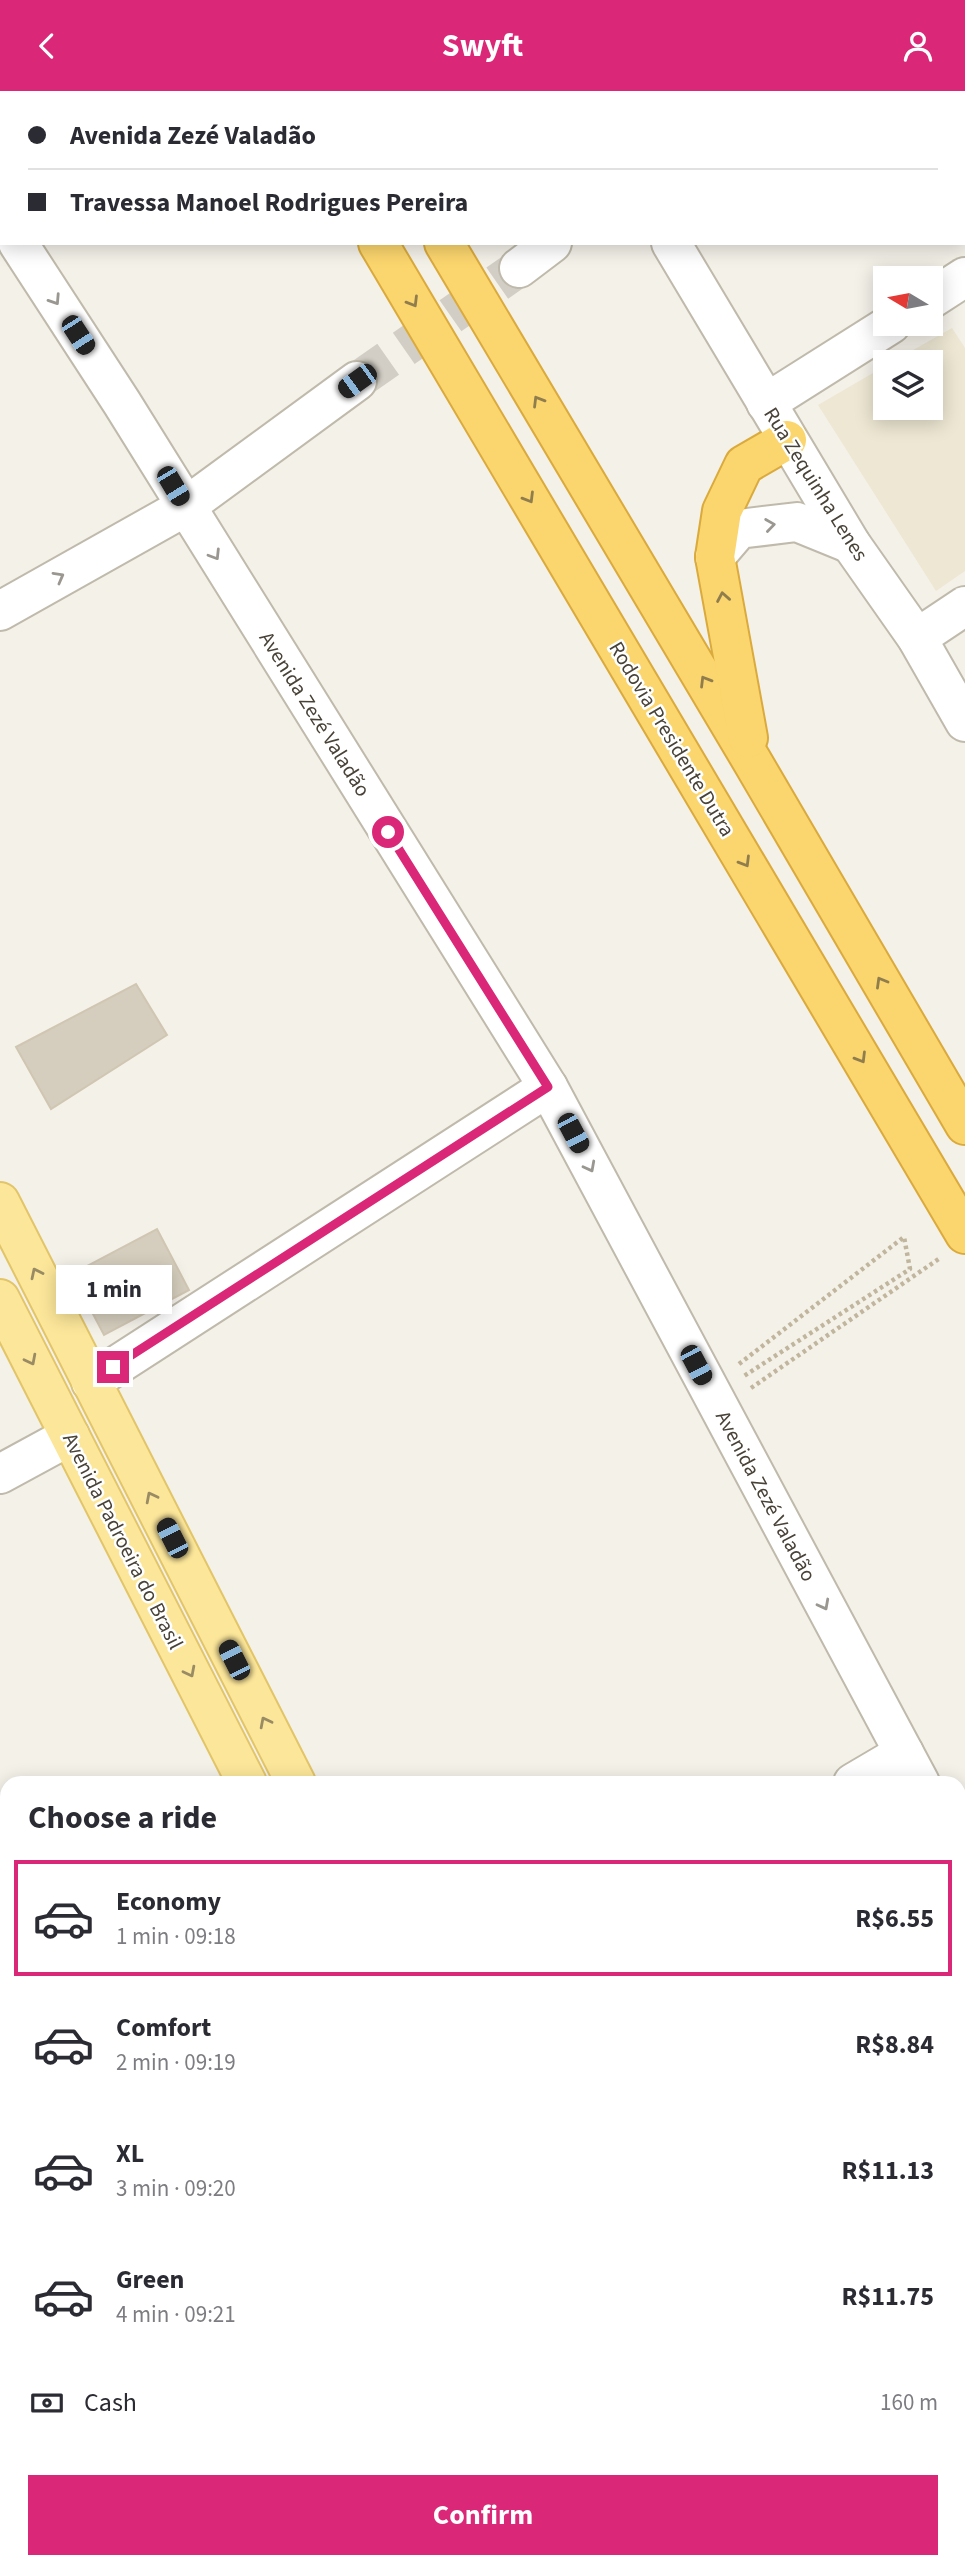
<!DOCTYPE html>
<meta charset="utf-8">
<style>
:root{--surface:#fff;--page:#f2f2f3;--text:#2b2b33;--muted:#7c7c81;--line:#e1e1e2;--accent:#db2777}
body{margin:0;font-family:"Source Sans 3",sans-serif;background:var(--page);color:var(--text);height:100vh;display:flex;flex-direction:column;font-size:26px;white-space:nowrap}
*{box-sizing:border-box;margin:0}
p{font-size:23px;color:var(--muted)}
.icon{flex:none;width:38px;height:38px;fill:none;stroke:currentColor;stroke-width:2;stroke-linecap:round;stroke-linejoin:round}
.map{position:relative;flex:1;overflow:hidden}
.side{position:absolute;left:0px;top:1685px;width:966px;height:793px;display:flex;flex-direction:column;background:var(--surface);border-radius:21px 21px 0 0;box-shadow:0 4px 18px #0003}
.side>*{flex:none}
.guide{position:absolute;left:0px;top:0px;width:966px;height:154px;box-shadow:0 4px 18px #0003;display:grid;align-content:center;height:154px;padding:0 28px;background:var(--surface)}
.needle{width:46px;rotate:280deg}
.tools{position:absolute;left:873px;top:175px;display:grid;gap:14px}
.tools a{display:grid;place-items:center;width:70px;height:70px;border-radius:0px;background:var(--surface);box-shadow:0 4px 18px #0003;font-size:35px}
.end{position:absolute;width:32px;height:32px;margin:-16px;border:9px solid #db2777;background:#fff;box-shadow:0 0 0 4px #fff}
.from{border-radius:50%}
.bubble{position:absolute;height:49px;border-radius:0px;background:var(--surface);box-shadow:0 4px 18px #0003;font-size:23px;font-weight:700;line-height:49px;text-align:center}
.car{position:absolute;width:21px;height:42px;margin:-21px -10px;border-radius:9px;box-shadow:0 0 5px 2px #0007;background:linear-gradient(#222 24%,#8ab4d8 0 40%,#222 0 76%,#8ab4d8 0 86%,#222 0)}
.guide b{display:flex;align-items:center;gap:24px;height:66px;font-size:26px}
.guide b+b{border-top:2px solid var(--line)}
.guide i{width:18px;height:18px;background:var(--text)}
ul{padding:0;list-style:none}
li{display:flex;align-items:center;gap:21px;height:116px;margin:0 14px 10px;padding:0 14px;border:4px solid transparent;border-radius:0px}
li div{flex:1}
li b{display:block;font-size:26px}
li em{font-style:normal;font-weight:700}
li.active{border-color:var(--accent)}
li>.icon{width:63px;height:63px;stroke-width:1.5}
h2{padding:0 28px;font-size:32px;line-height:84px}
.pay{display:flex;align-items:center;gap:18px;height:77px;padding:0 28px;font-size:26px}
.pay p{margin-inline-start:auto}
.cta{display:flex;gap:14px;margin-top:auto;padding:14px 28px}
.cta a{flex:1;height:80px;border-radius:0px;background:var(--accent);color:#fff;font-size:28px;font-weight:700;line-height:80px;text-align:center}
header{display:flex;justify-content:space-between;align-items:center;height:91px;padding:0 28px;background:var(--accent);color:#fff;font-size:32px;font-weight:700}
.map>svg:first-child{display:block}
.education{fill:#ede7d3}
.building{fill:#d5cebe;stroke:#d0c6b2;stroke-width:2}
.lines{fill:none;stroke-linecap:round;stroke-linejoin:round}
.minor-tunnel{stroke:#d2cec5;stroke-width:38;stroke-dasharray:38 19;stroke-linecap:butt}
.minor-casing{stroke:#bfbaab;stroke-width:42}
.major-casing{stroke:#e2c569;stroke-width:42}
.highway-casing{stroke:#daaa3c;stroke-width:42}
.path{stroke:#c1b69d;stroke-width:4.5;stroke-dasharray:3.5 3.5;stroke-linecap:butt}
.minor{stroke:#fff;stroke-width:38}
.major{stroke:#fce69a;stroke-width:38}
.highway{stroke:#fbd56d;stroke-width:38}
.rail-casing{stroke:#979797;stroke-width:8}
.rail{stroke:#fff;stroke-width:5;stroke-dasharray:16;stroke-linecap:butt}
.oneway{stroke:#9a9791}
.oneway2{stroke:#907d4d}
.oneway3{stroke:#998c64}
.route{stroke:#db2777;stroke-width:9}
.labels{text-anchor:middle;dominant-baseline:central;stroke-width:5;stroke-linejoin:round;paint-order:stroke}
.street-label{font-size:21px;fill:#484237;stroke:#fff}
</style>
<header><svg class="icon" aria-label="back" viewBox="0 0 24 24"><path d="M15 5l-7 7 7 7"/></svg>Swyft<svg class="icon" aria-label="person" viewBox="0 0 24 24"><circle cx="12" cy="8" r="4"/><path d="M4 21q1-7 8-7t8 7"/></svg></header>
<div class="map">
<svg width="965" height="2477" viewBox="0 0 965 2477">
<rect width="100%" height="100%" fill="#f4f1e9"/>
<g class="education">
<path d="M952,237L965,257V480L936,500L818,314L885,275L886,317H931V271H892Z"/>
<path d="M959,2067L965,2077V2423L959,2426Z"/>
</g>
<g class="building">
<path d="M136,893L167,944L51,1018L16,956Z"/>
<path d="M157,1138L189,1199L104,1244L72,1183Z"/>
</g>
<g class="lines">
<path class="minor-tunnel" d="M357,290L519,177"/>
<g class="minor-casing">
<g id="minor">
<path d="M583,0L584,2"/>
<path d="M0,125L2,128"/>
<path d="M18,152L122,312L548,996L920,1692"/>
<path d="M671,152L851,453L917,547L965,631"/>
<path d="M519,177L552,152"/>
<path d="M931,208L965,186"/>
<path d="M766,312L891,233"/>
<path d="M715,466L739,438L797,431L851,453"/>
<path d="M0,520L185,416L357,290"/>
<path d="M917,547L965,515"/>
<path d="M91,1291L548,996"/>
<path d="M0,1383L70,1345"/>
<path d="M853,1692L904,1662"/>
<path d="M959,1763L965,1774"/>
<path d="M0,1991L7,2005"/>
<path d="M0,2326L7,2322"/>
<path d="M959,2446L965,2443"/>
<path d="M247,2471L250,2477"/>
<path d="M905,2477L916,2471"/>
</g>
</g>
<g class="major-casing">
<g id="major">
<path d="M0,1111L296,1692"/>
<path d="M0,1208L247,1692"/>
<path d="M647,2471L650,2477"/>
<path d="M696,2471L699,2477"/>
</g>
</g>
<g class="highway-casing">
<g id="highway">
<path d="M288,0L289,2"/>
<path d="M353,0L354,2"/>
<path d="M532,0L535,2"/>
<path d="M378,152L965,1143"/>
<path d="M444,152L752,670L965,1034"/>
<path d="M748,647L715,466L722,420L744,374L787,349"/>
</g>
</g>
<g class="path">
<path d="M739,1273L904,1146L910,1178L744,1285"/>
<path d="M751,1297L940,1167"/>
</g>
<use href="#minor" class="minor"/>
<use href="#major" class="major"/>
<use href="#highway" class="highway"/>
<g class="rail-casing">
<g id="rail">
<path d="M0,1751L7,1766"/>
<path d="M370,2471L373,2477"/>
</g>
</g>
<use href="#rail" class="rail"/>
</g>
<defs><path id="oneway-chevron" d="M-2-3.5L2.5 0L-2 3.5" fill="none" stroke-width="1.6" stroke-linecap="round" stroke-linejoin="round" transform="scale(1.75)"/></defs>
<g class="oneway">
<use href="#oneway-chevron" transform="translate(55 209) rotate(57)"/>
<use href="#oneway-chevron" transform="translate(770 434) rotate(-8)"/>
<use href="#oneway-chevron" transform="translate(215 464) rotate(58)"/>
<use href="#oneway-chevron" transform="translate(59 486) rotate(-29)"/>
<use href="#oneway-chevron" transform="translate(590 1076) rotate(62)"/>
<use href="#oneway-chevron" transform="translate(824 1514) rotate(62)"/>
</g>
<g class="oneway2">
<use href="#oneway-chevron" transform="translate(413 211) rotate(59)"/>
<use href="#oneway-chevron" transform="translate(538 310) rotate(-121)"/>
<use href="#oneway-chevron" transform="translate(529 407) rotate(59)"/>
<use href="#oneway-chevron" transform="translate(723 506) rotate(-100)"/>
<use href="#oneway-chevron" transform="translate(705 590) rotate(-121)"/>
<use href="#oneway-chevron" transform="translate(745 771) rotate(59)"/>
<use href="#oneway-chevron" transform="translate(881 891) rotate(-120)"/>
<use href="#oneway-chevron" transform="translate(861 967) rotate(59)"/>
</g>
<g class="oneway3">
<use href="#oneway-chevron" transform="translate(36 1182) rotate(-116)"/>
<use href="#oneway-chevron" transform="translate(31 1269) rotate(63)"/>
<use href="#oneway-chevron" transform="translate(151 1406) rotate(-117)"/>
<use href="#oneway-chevron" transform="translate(190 1581) rotate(63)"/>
<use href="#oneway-chevron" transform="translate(265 1631) rotate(-117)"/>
</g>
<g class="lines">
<path class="route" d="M113,1276L548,996L388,741"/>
</g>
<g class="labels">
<g class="street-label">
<text transform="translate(816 393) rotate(58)">Rua Zequinha Lenes</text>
<text transform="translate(315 623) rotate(58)">Avenida Zezé Valadão</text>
<text transform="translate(672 648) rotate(59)">Rodovia Presidente Dutra</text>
<text transform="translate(766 1405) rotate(62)">Avenida Zezé Valadão</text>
<text transform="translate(123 1450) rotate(63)">Avenida Padroeira do Brasil</text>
</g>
</g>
</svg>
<div class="tools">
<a><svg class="needle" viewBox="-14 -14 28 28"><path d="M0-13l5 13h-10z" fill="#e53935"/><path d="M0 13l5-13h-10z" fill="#7c7c81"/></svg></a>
<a><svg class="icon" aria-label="layers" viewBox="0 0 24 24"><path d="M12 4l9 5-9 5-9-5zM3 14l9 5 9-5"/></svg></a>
</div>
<i class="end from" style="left:388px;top:741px"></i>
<i class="end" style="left:113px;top:1276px"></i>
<div class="bubble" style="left:56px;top:1174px;width:116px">1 min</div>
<i class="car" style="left:78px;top:244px;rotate:147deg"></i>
<i class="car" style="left:357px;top:290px;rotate:234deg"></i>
<i class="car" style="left:173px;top:395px;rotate:149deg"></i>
<i class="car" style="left:573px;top:1042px;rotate:152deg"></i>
<i class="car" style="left:696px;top:1274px;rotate:152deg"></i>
<i class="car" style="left:172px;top:1447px;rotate:333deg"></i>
<i class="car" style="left:234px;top:1569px;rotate:333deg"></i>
<div class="guide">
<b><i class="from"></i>Avenida Zezé Valadão</b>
<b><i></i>Travessa Manoel Rodrigues Pereira</b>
</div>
<section class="side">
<h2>Choose a ride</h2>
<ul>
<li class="active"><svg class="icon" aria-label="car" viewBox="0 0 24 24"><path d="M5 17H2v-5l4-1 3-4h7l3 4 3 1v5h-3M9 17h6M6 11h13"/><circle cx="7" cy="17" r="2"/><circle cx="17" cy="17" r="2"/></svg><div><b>Economy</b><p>1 min · 09:18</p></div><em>R$6.55</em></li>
<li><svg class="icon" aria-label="car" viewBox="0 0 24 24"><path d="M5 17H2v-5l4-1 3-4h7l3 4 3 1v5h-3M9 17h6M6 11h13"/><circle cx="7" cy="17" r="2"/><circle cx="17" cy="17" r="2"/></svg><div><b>Comfort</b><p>2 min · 09:19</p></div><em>R$8.84</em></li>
<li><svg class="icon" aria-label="car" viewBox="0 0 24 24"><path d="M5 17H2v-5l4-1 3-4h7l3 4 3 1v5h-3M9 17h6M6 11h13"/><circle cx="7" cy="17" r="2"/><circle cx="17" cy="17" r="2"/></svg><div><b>XL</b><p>3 min · 09:20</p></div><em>R$11.13</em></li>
<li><svg class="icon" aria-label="car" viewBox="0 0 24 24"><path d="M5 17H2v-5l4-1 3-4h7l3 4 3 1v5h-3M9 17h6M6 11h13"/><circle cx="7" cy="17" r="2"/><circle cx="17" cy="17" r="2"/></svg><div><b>Green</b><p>4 min · 09:21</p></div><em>R$11.75</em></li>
</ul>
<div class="pay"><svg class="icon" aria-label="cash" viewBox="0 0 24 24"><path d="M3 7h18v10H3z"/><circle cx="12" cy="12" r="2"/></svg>Cash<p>160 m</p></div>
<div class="cta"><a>Confirm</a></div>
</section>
</div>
